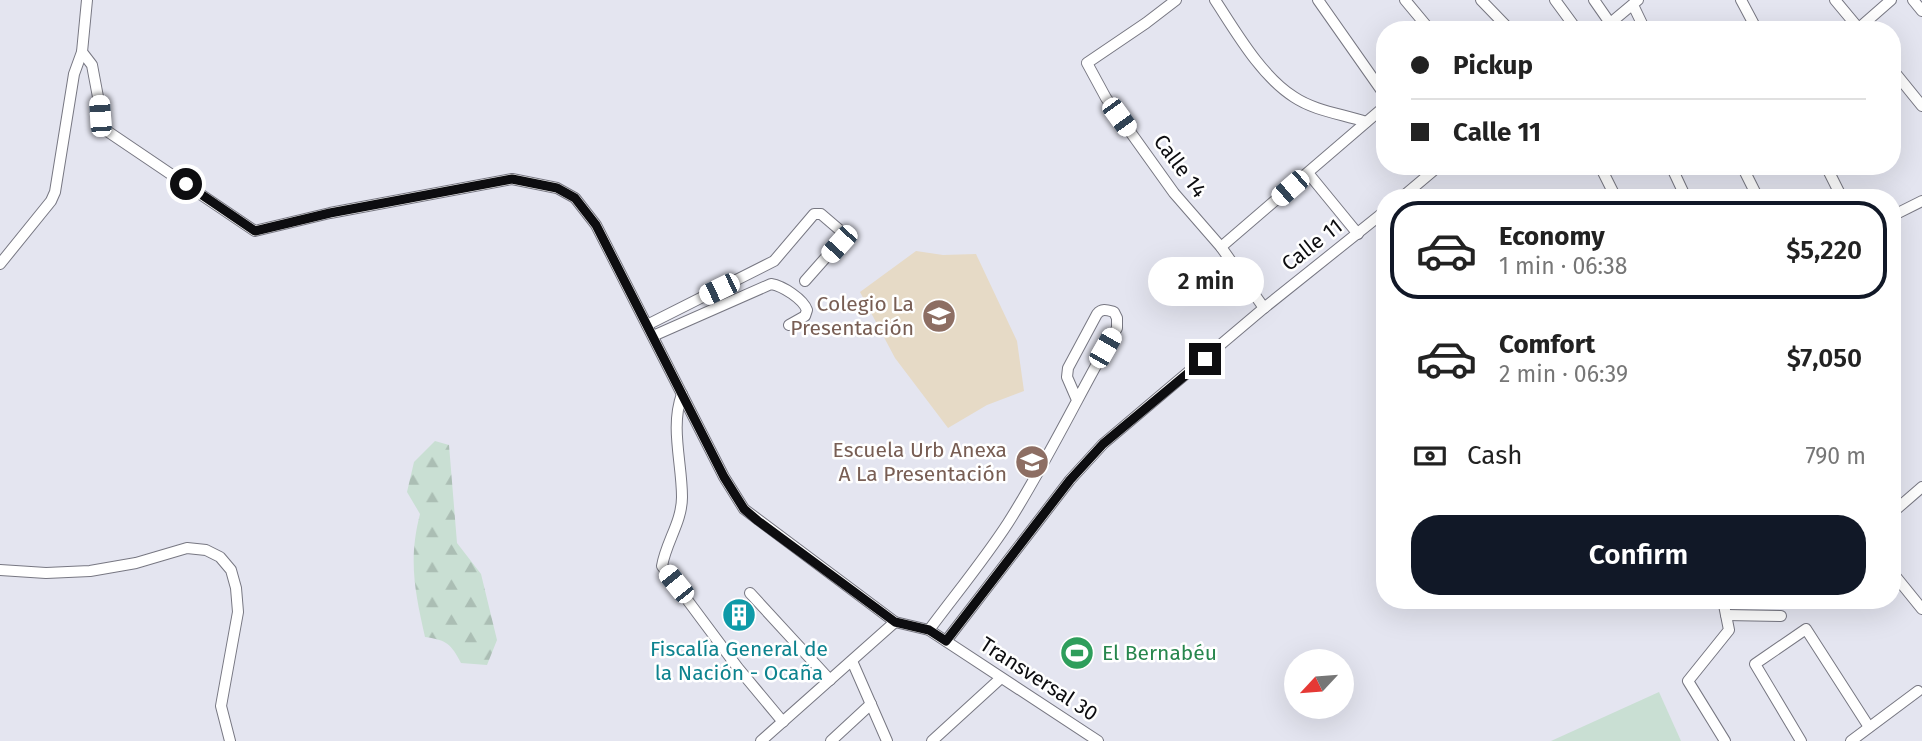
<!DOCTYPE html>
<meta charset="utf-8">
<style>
:root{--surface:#fff;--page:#f6f6f6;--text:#222;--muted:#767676;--line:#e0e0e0;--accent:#111827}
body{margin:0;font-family:"Fira Sans",sans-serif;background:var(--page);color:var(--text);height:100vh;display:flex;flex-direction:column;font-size:26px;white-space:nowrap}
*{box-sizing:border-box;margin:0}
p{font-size:23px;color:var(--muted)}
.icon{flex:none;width:38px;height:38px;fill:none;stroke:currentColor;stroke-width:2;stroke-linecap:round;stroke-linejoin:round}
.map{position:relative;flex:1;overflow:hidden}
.side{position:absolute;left:1376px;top:189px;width:525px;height:420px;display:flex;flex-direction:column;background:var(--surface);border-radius:28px;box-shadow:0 7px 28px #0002}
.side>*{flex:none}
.hud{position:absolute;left:1376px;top:21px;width:525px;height:154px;border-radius:28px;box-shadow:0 7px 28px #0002;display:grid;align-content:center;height:154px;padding:0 35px;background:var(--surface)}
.needle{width:46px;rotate:244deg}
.buttons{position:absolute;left:1284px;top:649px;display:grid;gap:14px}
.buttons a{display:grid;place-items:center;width:70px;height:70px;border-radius:50%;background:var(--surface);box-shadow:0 7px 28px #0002;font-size:35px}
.end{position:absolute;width:32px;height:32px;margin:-16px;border:9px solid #0d0d10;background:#fff;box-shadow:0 0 0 4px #fff}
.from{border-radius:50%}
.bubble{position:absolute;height:49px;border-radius:24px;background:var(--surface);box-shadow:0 7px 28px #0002;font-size:23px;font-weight:600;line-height:49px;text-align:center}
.car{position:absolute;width:21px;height:42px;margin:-21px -10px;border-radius:9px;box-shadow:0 0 5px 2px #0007;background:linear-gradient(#fff 24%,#345 0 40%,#fff 0 76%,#345 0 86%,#fff 0)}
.hud b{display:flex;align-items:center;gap:24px;height:66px;font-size:26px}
.hud b+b{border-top:2px solid var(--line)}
.hud i{width:18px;height:18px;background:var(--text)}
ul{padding:12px 0 0;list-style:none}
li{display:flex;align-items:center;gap:21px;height:98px;margin:0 14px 10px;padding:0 21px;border:4px solid transparent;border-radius:28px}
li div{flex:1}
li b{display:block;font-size:26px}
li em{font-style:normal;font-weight:600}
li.on{border-color:var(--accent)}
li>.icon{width:63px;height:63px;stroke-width:1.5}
.pay{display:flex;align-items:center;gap:18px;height:77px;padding:0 35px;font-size:26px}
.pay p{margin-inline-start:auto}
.cta{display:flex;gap:14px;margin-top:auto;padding:14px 35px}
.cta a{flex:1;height:80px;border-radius:28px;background:var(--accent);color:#fff;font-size:28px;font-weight:600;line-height:80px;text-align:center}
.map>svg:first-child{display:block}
.education{fill:#e6dac6}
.green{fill:#c9dfd3}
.forest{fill:url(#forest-firs)}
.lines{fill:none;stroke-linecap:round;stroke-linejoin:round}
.minor-casing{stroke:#777782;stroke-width:12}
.minor{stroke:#fff;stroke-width:10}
.route{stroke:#0d0d10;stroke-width:9}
.labels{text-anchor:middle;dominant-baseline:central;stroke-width:5;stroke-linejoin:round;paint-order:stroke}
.street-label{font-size:21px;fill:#0d0d10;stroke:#fff}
.education-label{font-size:21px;fill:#785e54;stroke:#fff;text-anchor:end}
.culture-label{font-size:21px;fill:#0d838f;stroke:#fff}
.leisure-label{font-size:21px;fill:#27864d;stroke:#fff;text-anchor:start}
</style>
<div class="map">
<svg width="1922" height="741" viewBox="0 0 1922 741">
<defs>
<pattern id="forest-firs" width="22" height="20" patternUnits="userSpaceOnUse" patternTransform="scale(1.75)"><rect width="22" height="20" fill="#c9dfd3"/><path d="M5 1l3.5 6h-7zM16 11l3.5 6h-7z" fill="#abbeb4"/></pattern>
</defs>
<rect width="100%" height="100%" fill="#e4e5f0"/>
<path class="education" d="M916,251L943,255L976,254L1017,341L1024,391L987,405L948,428L895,358L860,292Z"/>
<path class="green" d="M1659,692L1681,741H1551Z"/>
<path class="forest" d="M435,441L449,445L457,543L481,574L497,640L487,665L461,663C451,644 447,640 425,637C415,592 408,560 420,514L407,492L414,462Z"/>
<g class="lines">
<g class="minor-casing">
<g id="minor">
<path d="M87,0L82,52L92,65L104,129L255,231L330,213L512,179L557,188L575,198L596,225L724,477L744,509L895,622L929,630L1098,741"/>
<path d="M1176,0L1146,23L1087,63L1106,98L1174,193L1221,247L1264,308"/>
<path d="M1215,0C1236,32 1261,76 1294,97C1315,111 1342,114 1366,122"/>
<path d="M1318,0L1384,94"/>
<path d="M1405,0L1430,30"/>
<path d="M1481,0L1510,30"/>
<path d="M1555,0L1577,30"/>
<path d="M1594,0L1610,23"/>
<path d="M1741,0L1757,30"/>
<path d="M1835,0L1860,30"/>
<path d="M1913,0L1922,11"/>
<path d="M1633,5L1645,30"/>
<path d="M1859,28L1891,0"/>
<path d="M1602,30L1638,0"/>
<path d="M1892,69L1922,106"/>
<path d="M1600,166L1616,198"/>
<path d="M1671,166L1686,198"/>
<path d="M1742,166L1758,198"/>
<path d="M1826,166L1842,198"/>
<path d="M1308,173L1358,234"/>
<path d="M1401,198L1439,166"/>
<path d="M1892,216L1922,201"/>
<path d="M1221,247L1384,107"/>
<path d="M0,264L51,201L55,192L74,74L82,52"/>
<path d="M647,325L774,261L814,214H821L842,232L843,238L805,281"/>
<path d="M653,336L771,284C783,286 803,299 807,310L805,316L789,325"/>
<path d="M682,394C670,427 682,463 682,497C682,522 666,542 662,566L738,668L783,722"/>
<path d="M1892,513L1922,487"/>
<path d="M0,570L46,573L90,571L136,563L187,548L206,550L220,557L231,570L236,588L238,612L221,706L230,741"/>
<path d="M1892,572L1922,609"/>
<path d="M750,593L830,680"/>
<path d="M1723,600L1729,630L1688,681L1725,741"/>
<path d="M1726,615L1781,616"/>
<path d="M929,630C955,595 984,560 1008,523C1048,460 1080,392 1117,328V318L1114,312C1107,310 1102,308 1097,314L1068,368L1067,377L1077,400"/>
<path d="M946,641L1070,480L1103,444L1264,308L1384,212"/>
<path d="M852,661L887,741"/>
<path d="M761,741L895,622"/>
<path d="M831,741L871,704"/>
<path d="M932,741L1001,678"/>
<path d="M1801,741L1755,664L1806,629L1869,727"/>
<path d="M1851,741L1918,691"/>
</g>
</g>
<use href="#minor" class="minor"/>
</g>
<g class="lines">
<path class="route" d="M186,184L255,231L330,213L512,179L557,188L575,198L596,225L724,477L744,509L758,521L895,622L929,630L946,641L1070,480L1103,444L1205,359"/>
</g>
<defs>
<g id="school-disc" transform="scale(1.75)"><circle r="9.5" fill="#8d6e63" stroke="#fff"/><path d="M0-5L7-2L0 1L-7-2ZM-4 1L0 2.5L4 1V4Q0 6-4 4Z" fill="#fff"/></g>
<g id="building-disc" transform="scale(1.75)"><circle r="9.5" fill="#0f9aa8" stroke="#fff"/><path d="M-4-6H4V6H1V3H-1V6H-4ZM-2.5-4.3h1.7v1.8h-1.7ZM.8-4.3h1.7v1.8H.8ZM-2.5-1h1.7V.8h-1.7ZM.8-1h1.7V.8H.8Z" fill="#fff"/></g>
<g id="stadium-disc" transform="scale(1.75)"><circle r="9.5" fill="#2e9e5b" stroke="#fff"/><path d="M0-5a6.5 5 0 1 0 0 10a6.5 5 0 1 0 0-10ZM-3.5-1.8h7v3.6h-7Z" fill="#fff"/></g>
</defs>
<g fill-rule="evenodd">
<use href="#school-disc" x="939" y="316"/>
<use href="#school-disc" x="1032" y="462"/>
<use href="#building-disc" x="739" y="615"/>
<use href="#stadium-disc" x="1077" y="653"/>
</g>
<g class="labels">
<g class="street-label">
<text transform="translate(1180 166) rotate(53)">Calle 14</text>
<text transform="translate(1312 245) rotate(-38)">Calle 11</text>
<text transform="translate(1039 679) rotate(33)">Transversal 30</text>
</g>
<g class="education-label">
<text x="914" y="304">Colegio La<tspan x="914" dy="24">Presentación</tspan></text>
<text x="1007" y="450">Escuela Urb Anexa<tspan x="1007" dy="24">A La Presentación</tspan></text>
</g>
<g class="culture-label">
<text x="739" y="649">Fiscalía General de<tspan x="739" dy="24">la Nación - Ocaña</tspan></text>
</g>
<g class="leisure-label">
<text x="1102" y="653">El Bernabéu</text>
</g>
</g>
</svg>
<div class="buttons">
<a><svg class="needle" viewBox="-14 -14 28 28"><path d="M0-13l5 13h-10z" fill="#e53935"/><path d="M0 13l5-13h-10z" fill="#767676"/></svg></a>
</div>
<i class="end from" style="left:186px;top:184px"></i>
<i class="end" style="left:1205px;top:359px"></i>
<div class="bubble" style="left:1148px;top:257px;width:116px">2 min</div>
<i class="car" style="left:100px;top:116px;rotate:356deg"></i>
<i class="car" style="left:1119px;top:117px;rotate:144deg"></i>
<i class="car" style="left:1290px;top:188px;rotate:229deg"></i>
<i class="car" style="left:839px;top:244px;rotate:222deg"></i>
<i class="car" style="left:719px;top:289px;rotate:244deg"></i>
<i class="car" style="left:1105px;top:348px;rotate:30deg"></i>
<i class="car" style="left:676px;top:584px;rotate:321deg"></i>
<div class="hud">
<b><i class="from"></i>Pickup</b>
<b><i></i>Calle 11</b>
</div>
<section class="side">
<ul>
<li class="on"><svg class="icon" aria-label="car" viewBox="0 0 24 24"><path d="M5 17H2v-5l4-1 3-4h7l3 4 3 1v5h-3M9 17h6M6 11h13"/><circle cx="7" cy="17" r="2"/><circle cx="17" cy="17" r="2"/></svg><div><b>Economy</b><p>1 min · 06:38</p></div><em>$5,220</em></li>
<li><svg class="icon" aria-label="car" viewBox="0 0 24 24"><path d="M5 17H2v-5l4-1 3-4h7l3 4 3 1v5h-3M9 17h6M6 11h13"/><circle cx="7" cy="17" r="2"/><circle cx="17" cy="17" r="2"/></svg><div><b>Comfort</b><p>2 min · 06:39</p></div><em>$7,050</em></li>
</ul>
<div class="pay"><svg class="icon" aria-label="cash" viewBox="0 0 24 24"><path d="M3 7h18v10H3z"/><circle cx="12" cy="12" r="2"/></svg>Cash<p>790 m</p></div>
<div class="cta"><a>Confirm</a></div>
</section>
</div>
